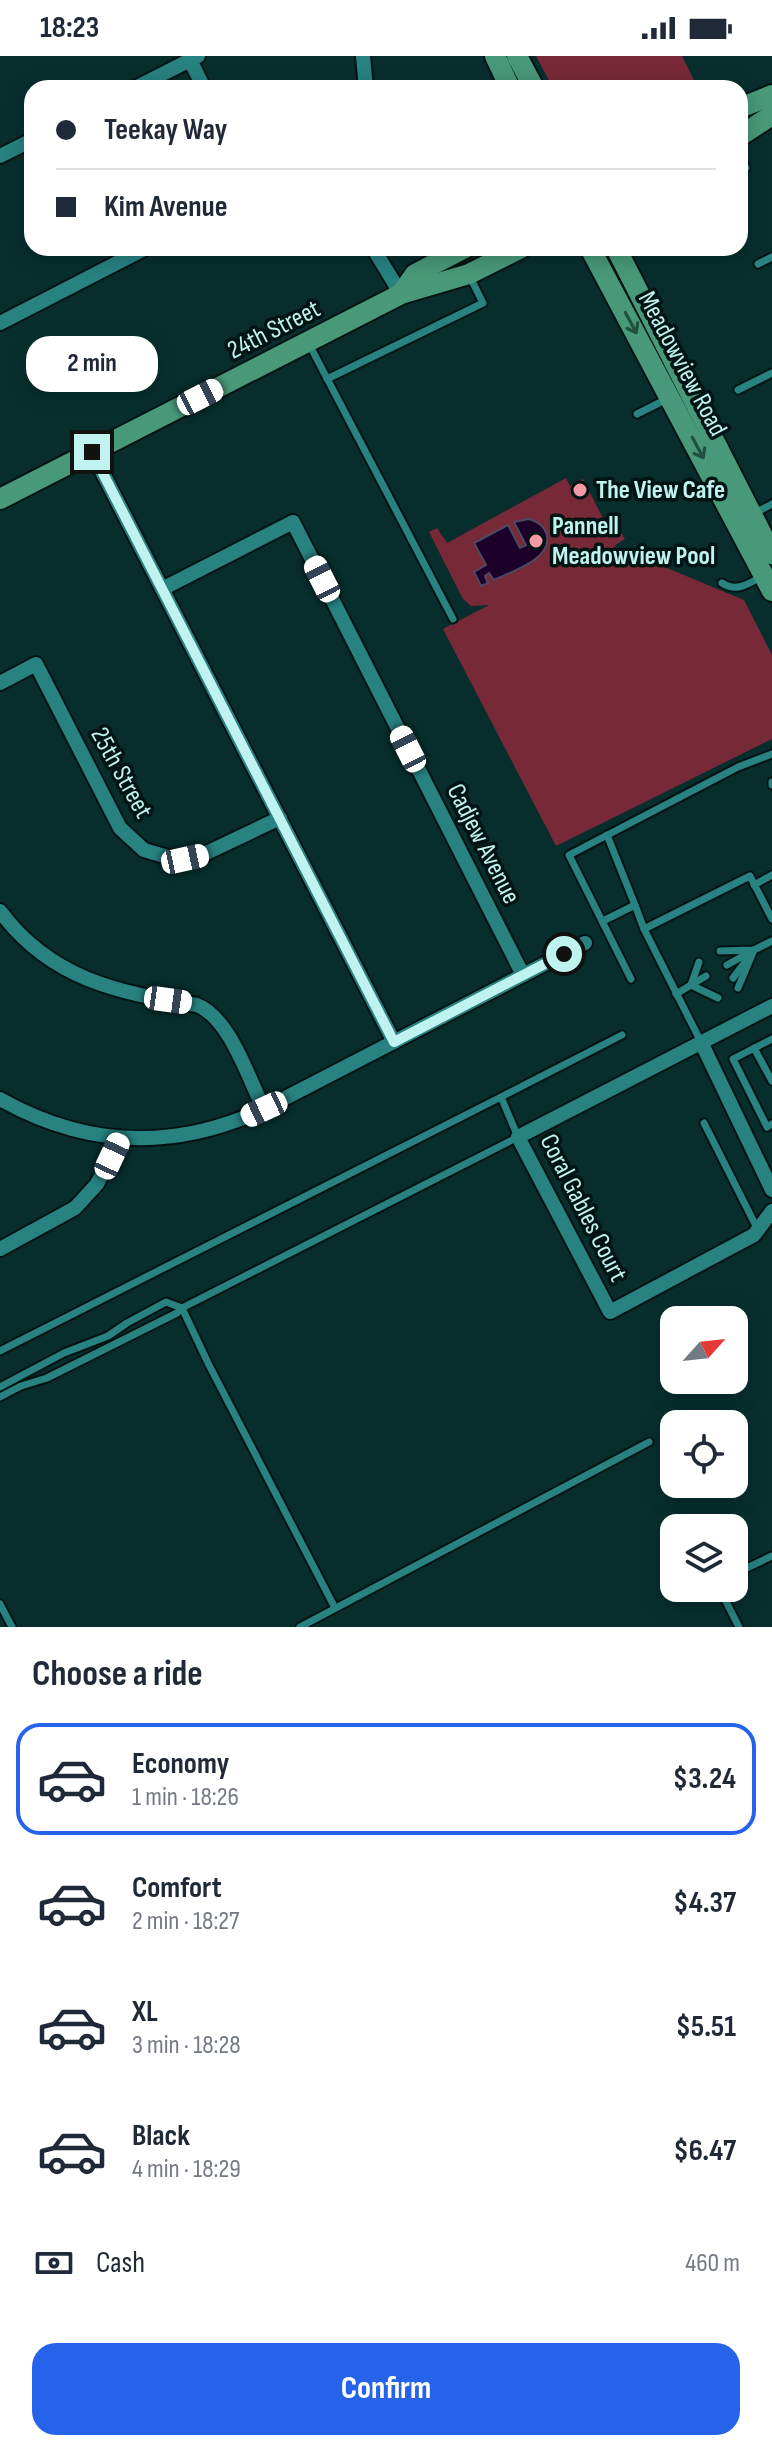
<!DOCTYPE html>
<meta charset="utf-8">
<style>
:root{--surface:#fff;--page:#f2f2f3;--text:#1f2937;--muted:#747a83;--line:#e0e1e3;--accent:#2563eb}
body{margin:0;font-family:"Sofia Sans Condensed",sans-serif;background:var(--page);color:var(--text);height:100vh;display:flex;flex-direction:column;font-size:30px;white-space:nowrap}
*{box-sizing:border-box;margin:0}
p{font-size:26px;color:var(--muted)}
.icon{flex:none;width:44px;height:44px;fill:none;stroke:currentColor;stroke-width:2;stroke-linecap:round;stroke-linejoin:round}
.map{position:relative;height:1571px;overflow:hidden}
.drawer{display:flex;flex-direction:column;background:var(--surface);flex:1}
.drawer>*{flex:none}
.hud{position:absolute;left:24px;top:24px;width:724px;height:176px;border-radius:24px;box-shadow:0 4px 20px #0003;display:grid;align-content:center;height:176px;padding:0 32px;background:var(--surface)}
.needle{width:52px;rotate:63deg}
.tools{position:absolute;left:660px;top:1250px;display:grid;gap:16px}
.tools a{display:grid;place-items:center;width:88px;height:88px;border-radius:16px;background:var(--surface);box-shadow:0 4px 20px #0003;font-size:40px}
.end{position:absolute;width:36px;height:36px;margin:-18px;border:10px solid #c0f3f0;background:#111;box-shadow:0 0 0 4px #111}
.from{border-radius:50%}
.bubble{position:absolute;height:56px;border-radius:24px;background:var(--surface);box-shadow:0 4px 20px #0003;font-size:26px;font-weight:700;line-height:56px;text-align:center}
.car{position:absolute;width:24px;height:48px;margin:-24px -12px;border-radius:10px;box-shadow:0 0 6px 2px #0007;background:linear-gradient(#fff 24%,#345 0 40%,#fff 0 76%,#345 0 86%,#fff 0)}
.hud b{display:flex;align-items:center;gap:28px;height:76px;font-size:30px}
.hud b+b{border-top:2px solid var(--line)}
.hud i{width:20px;height:20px;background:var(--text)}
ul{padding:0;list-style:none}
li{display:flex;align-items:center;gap:24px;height:112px;margin:0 16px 12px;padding:0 16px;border:4px solid transparent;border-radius:24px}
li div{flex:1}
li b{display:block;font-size:30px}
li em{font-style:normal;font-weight:700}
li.selected{border-color:var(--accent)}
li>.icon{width:72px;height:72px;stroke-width:1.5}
h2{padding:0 32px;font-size:36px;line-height:96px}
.pay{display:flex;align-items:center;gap:20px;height:88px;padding:0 32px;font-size:30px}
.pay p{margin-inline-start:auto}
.primary-button{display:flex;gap:16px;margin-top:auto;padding:16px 32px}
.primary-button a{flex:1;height:92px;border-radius:24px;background:var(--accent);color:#fff;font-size:32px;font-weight:700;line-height:92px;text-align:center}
.status{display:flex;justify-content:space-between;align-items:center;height:56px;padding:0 40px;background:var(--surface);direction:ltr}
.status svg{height:22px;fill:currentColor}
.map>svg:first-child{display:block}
.green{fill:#782937}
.water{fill:#1c0029;stroke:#4d4965;stroke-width:2}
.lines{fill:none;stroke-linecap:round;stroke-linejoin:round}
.lane-casing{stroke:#051313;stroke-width:11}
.street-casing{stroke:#051313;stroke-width:18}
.secondary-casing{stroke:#051313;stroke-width:24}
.lane{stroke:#278280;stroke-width:7}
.street{stroke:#278280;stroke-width:14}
.secondary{stroke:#489979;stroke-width:20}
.oneway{stroke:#205041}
.route{stroke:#c0f3f0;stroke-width:10}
.poi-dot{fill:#f49aa4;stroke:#001414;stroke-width:3}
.labels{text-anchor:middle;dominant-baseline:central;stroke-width:7;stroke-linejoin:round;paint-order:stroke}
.street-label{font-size:26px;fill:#c0f3f0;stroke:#001414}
.poi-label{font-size:26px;font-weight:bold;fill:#c0f3f0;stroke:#001414;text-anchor:start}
</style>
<div class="status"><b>18:23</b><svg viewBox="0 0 49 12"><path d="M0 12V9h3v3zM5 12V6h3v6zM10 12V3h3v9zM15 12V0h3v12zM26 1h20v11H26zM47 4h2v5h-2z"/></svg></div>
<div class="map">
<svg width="772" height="1571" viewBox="0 0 772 1571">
<rect width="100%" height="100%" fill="#072e2d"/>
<g class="green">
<path d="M536,0H682L698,32H553Z"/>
<path d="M566,422L570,430L583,423L611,478L620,474L625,483L614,490L744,544L772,599V683L556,790L443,573L489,549L471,550L463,543L429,476L437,472L447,487Z"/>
</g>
<path class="water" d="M529,463C538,466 545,470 547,480C551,504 510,516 494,524L489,517L485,520L488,527L481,530L474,516L486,509L474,487L508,469L520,492L526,489L514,466Z"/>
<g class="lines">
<g class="lane-casing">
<g id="lane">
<path d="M740,101L746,112L740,115"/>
<path d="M758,208L772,201"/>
<path d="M309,288L453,563"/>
<path d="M327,323L483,247L470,221"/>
<path d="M738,334L772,317"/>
<path d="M637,358L667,343"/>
<path d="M753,458L772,448"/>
<path d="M722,527C737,537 749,527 763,520"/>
<path d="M772,726V729"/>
<path d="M754,829L772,819"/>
<path d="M635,849L644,873L701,986"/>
<path d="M603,865L635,849L607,779"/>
<path d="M644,873L750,820L772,863"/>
<path d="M720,895L754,894L772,885"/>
<path d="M727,909L752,895"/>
<path d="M733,922L746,905"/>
<path d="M631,923L569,799L738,711L772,698"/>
<path d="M691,929L718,942"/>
<path d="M691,929L706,920"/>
<path d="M738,932L754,894"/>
<path d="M676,938L691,929L699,906"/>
<path d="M772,983L733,1003L767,1071L772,1068"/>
<path d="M754,992L772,1025"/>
<path d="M501,1041L622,979"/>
<path d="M704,1067L757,1172"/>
<path d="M0,1295L501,1041L518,1081L182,1252L177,1257L47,1322L21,1330L0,1341"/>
<path d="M0,1331L64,1297L108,1280L127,1267L166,1246L182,1252L209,1309L335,1552"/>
<path d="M734,1518L772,1500"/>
<path d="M719,1532L739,1571"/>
<path d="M0,1548L12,1571"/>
<path d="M300,1571L649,1386"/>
</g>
</g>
<g class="street-casing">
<g id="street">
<path d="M363,0L366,32"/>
<path d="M190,4L204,32"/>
<path d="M135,32L198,0"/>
<path d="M0,100L32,84"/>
<path d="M373,192L401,238"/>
<path d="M0,267L146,192"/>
<path d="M92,396L394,986"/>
<path d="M162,533L293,466L523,919"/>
<path d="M0,627L36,608L120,772L144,794L171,802L202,799L280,762"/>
<path d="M0,855C50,923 118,937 197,949C230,962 248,1022 264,1053"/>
<path d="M772,950L518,1081L610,1256L754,1179L772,1155"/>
<path d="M701,986L772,1134"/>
<path d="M0,1043C87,1092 174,1095 264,1053L585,887"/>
<path d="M0,1193L75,1152L97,1128L120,1082"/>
</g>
</g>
<g class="secondary-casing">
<g id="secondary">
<path d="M495,0L510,32"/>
<path d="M517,0L534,32"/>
<path d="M740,52L772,39"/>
<path d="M740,80L772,59"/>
<path d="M590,192L772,535"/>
<path d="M616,192L772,498"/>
<path d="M401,238L415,218L465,192"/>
<path d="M0,443L401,238L469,218L521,192"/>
</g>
</g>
<use href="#lane" class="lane"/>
<use href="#street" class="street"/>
<use href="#secondary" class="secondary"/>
</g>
<defs><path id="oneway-shaft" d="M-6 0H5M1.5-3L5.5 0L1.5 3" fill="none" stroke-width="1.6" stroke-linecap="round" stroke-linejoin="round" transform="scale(2)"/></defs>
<g class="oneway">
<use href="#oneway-shaft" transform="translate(631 267) rotate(62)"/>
<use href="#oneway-shaft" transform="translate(698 392) rotate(62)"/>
</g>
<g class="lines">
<path class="route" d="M92,396L394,986L564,898"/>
</g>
<g class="poi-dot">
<circle cx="580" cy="434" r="8"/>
<circle cx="536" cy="485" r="8"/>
</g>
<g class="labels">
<g class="street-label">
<text transform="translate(274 274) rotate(-27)">24th Street</text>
<text transform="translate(682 308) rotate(62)">Meadowview Road</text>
<text transform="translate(121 717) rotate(61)">25th Street</text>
<text transform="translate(483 788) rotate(63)">Cadjew Avenue</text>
<text transform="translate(583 1152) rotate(63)">Coral Gables Court</text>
</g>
<g class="poi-label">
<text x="596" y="434">The View Cafe</text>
<text x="552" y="470">Pannell<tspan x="552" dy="30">Meadowview Pool</tspan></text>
</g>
</g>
</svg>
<div class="tools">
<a><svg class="needle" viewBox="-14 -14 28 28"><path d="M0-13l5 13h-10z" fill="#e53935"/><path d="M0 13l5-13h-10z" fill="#747a83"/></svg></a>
<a><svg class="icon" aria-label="locate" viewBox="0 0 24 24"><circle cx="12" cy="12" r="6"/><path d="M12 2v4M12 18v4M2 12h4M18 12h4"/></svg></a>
<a><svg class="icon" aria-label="layers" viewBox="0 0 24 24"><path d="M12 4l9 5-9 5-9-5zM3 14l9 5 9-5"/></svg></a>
</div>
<i class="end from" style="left:564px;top:898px"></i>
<i class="end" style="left:92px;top:396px"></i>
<div class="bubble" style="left:26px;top:280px;width:132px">2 min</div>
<i class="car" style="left:200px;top:341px;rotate:63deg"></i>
<i class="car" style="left:322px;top:523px;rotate:333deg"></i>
<i class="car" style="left:408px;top:693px;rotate:333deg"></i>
<i class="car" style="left:185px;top:803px;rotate:78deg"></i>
<i class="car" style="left:168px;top:944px;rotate:98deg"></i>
<i class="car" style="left:264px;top:1053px;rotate:245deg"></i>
<i class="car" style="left:112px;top:1100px;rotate:25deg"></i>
<div class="hud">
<b><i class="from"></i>Teekay Way</b>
<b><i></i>Kim Avenue</b>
</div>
</div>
<section class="drawer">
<h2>Choose a ride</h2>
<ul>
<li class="selected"><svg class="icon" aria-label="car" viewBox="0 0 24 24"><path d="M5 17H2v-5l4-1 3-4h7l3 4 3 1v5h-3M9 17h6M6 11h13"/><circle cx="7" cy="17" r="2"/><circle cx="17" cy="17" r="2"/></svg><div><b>Economy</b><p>1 min · 18:26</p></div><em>$3.24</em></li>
<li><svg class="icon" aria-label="car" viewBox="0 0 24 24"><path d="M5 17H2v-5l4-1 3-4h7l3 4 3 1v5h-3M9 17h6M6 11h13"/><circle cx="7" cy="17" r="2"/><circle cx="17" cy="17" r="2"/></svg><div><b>Comfort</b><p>2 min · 18:27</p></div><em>$4.37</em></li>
<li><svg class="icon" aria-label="car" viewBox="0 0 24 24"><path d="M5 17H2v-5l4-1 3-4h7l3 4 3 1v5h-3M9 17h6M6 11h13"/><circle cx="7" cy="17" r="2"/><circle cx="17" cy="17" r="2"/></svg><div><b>XL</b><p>3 min · 18:28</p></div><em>$5.51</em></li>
<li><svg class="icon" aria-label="car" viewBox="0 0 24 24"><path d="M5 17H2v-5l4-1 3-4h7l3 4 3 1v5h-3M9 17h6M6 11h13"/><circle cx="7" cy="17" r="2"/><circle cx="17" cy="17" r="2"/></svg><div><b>Black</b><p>4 min · 18:29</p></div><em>$6.47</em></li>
</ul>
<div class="pay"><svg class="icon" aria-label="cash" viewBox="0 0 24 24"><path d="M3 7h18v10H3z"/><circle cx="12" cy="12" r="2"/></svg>Cash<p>460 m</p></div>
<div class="primary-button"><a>Confirm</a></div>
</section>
